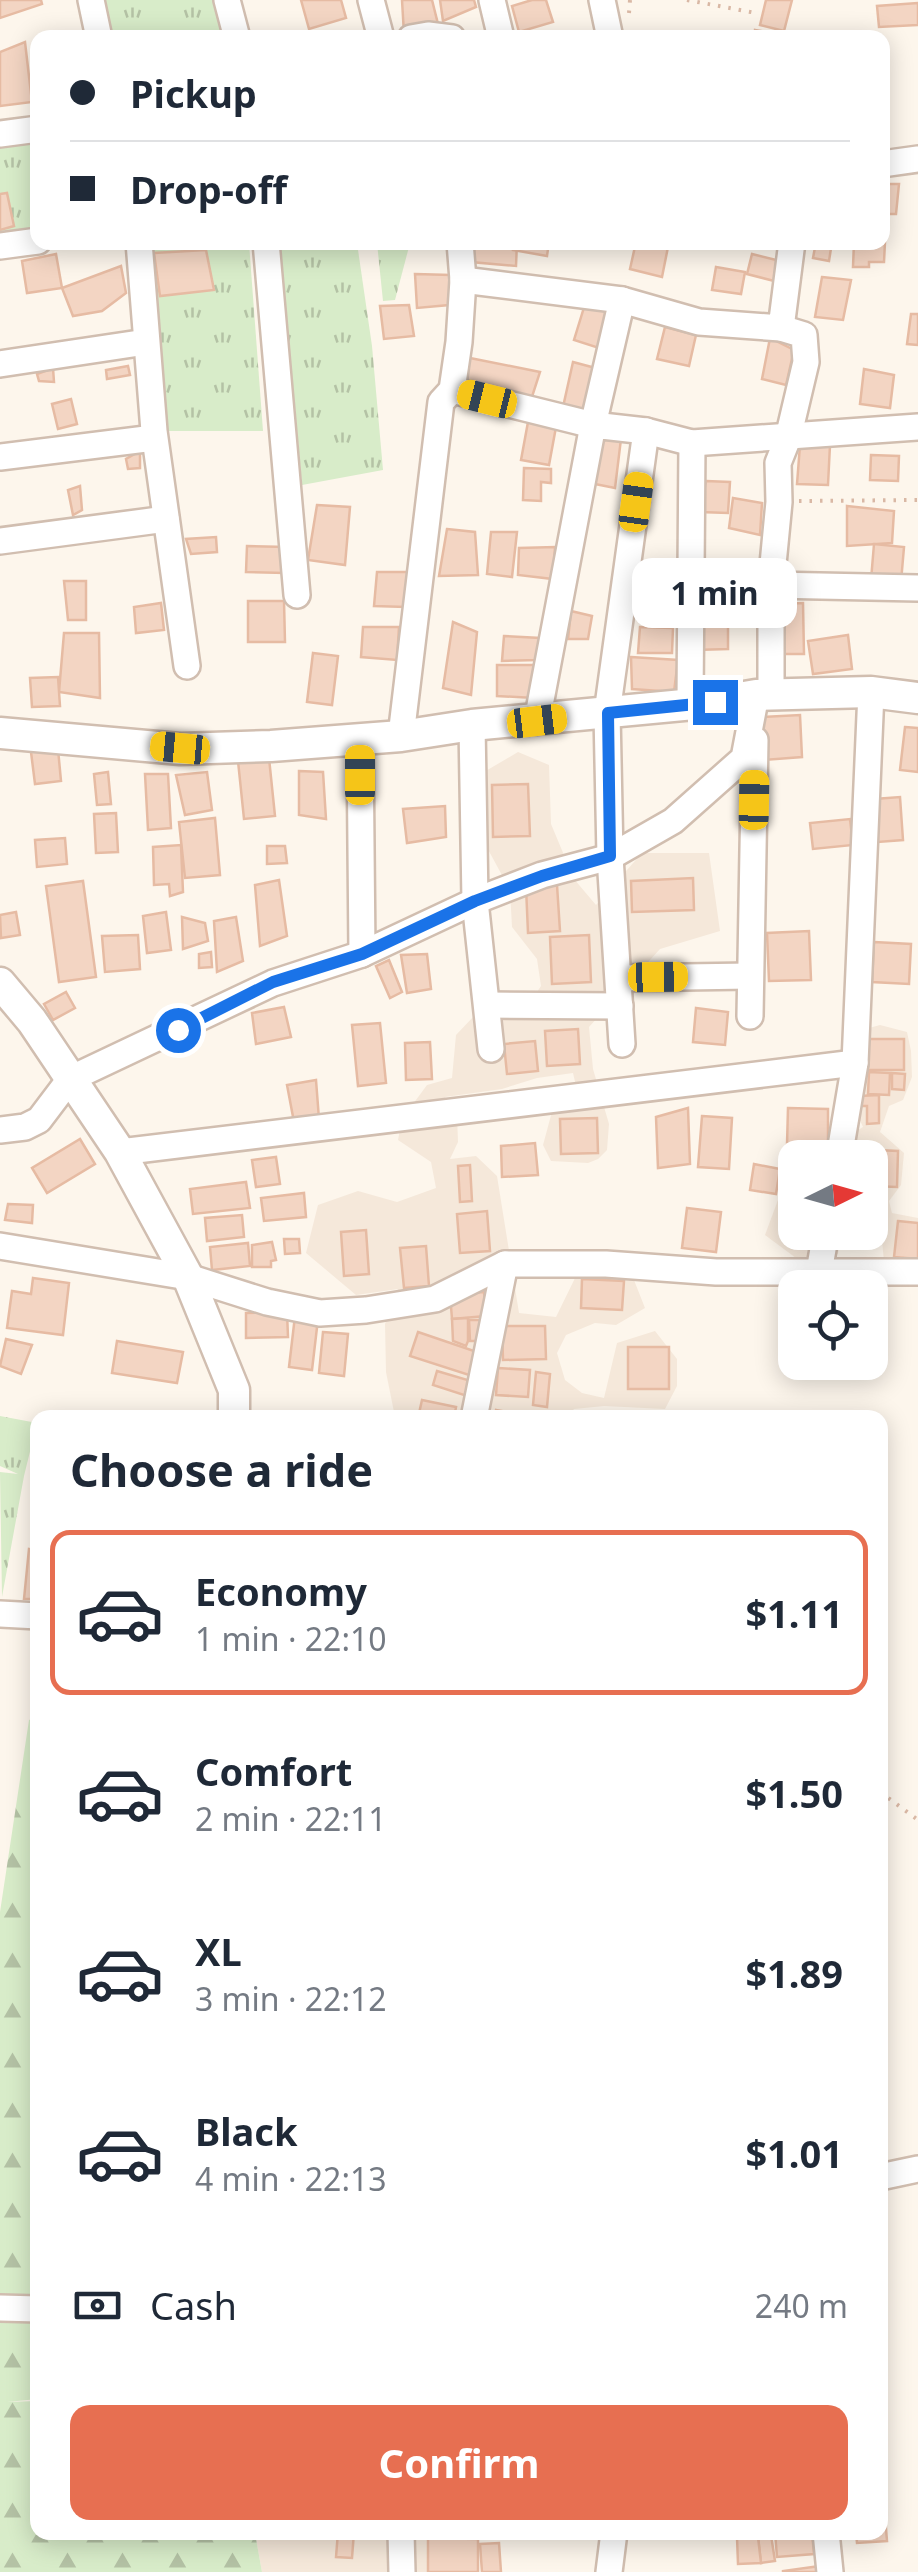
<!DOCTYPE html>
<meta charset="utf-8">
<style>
:root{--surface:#fff;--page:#f6f6f7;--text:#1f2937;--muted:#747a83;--line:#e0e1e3;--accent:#e76f51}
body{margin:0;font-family:"Noto Sans",sans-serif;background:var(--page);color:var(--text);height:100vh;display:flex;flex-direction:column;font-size:38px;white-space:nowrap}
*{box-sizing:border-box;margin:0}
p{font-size:32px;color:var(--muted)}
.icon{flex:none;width:55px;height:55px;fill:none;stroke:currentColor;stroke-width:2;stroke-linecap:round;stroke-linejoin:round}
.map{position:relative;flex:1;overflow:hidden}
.side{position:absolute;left:30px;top:1410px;width:858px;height:1130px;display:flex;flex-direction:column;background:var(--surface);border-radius:20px;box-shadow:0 5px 25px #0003}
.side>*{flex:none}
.hud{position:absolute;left:30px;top:30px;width:860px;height:220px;border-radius:20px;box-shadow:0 5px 25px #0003;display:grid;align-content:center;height:220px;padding:0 40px;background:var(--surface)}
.needle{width:65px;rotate:85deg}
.fabs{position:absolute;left:778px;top:1140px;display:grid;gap:20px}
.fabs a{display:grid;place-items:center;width:110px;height:110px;border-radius:20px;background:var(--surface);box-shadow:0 5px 25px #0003;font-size:50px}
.end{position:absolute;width:45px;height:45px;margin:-22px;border:12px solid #1a73e8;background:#fff;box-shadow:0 0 0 5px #fff}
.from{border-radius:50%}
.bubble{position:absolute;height:70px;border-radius:20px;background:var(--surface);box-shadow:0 5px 25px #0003;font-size:32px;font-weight:700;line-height:70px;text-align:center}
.car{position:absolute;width:30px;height:60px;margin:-30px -15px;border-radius:12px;box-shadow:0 0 8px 2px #0007;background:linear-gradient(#f5c518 24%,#345 0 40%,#f5c518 0 76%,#345 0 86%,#f5c518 0)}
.hud b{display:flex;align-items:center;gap:35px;height:95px;font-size:38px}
.hud b+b{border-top:2px solid var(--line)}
.hud i{width:25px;height:25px;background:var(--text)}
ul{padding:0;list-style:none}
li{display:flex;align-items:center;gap:30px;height:165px;margin:0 20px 15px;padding:0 20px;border:5px solid transparent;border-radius:20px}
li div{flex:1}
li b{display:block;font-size:38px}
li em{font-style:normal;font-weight:700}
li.active{border-color:var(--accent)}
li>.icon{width:90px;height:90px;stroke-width:1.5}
h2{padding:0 40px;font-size:45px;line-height:120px}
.pay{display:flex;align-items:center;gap:25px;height:110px;padding:0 40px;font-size:38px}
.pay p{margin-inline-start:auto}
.primary-button{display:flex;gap:20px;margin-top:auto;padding:20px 40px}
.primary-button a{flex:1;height:115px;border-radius:20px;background:var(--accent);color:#fff;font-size:40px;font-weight:700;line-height:115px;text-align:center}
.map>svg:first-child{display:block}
.residential{fill:#f5e8da}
.grass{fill:url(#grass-tufts)}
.forest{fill:url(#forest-firs)}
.building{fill:#f3d5c3;stroke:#e6bba3;stroke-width:2.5}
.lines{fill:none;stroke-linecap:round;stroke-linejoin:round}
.minor-casing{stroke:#d1beb0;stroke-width:30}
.tertiary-casing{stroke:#d1beb0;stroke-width:35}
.path{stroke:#d9b8a5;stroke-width:4;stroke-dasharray:2.5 8;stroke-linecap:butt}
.minor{stroke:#fff;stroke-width:25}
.tertiary{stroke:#fff;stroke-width:30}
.route{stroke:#1a73e8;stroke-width:12}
</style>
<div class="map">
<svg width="918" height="2572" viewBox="0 0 918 2572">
<defs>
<pattern id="grass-tufts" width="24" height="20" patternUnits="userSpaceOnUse" patternTransform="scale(2.5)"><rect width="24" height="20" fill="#d8ecc9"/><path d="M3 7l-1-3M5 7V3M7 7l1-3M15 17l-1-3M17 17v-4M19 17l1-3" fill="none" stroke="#b4c2a5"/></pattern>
<pattern id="forest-firs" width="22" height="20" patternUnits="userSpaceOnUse" patternTransform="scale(2.5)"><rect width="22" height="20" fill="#d8ecc9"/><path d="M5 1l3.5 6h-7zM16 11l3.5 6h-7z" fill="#b4c2a5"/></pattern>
</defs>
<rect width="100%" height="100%" fill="#fdf6ec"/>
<g class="residential">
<path d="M518,752L549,765L551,824L574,879L596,905L642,853H709L720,931L660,949L589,1027L593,1069L609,1124L607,1150L598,1159L588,1163L551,1161L543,1145L553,1108L579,1099L573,1073L537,1078L502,1089L445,1097L457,1115L458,1142L450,1159L476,1156L497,1176L519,1313L556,1317L578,1272L632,1275L645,1308L616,1325L595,1323L566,1335L557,1353L565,1380L582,1393L604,1398L617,1343L655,1331L677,1359V1386L665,1409L604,1406L574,1409L567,1418L395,1417L386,1372L385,1324L398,1289L356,1295L306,1253L318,1205L358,1191L397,1202L436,1188L431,1162L398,1140L402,1119L427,1085L452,1078L456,1035L475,1015L519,1019L541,986L537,959L512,927L510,890L484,842V772Z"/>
<path d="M880,1025L907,1032L911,1051L912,1077L903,1100L889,1106L880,1132L904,1153L901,1185L889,1201L892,1213L918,1218V1266L884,1262L882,1240L870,1223V1158H847L850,1135L863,1127L853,1105L862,1030Z"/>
<path d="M785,1181L795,1183V1232L841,1233L838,1254L796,1258L765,1235Z"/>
<path d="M255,2533H444L448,2572H262Z"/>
</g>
<g class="grass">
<path d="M92,0H225L228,37H99Z"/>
<path d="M37,127V241L0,246V132Z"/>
<path d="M139,243H249L263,431H154Z"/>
<path d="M280,243H357L372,346L383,470L302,485Z"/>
<path d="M377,243H410L395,300L383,301Z"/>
<path d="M0,1416L37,1423L24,1476L2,1597L0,1472L18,1474L0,1466Z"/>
</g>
<path class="forest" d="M37,1716L38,2399L7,2402L37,2401L38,2532L255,2533L262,2572H0V1912L29,1720Z"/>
<g class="building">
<path d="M0,0H41L42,4L0,18Z"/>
<path d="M301,0H341L346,18L309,29Z"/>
<path d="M402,0H432L439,28L404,34Z"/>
<path d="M440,0H474L476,7L443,21Z"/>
<path d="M532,0H546L553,22L519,32L512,6Z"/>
<path d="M766,0H792L784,31L760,25Z"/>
<path d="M918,3V25L879,27L877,6Z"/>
<path d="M755,30L777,34L776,38H754Z"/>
<path d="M25,42L32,102L0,106V52Z"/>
<path d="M882,184H899L896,214H882Z"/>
<path d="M7,193L14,226L0,230V194Z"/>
<path d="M473,242H517L516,266L471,262Z"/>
<path d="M514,242H549L547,256L513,250Z"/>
<path d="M636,242H669L662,277L630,269Z"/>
<path d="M816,242H832L829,261L813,258Z"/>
<path d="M854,242H885L884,262H869V267H853Z"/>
<path d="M206,250L214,290L160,296L154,253Z"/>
<path d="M56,254L62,288L27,293L22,261Z"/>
<path d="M752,254L780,261L774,281L747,274Z"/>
<path d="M121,266L126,293L102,311L73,316L62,288Z"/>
<path d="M716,267L745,272L741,294L712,290Z"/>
<path d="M415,274L451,275L449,305L417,308Z"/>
<path d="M822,277L851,280L843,320L815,317Z"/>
<path d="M586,301L612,308L602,349L574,340Z"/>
<path d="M409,305L414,336L384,339L380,306Z"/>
<path d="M911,314H918V345L907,344Z"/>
<path d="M665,327L696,335L689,366L657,359Z"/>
<path d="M770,338L794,350L786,385L762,379Z"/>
<path d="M470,358L540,372L530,403L462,386Z"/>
<path d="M573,362L599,369L590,412L563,407Z"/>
<path d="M128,366L130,375L107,379L106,370Z"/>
<path d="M53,368L54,382L39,381L37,374Z"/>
<path d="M864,369L894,375L890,408L860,404Z"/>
<path d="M71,399L77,424L58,429L52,404Z"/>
<path d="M528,422L556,427L549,465L521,460Z"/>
<path d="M598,433L621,439L615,488L590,483Z"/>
<path d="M800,445H830L828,485L797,484Z"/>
<path d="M140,451V468L128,469L126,459Z"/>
<path d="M871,455L899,456L898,481L870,480Z"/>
<path d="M524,468L551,469V483L541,482V501L523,500Z"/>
<path d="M706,481L730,482L728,513L700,512Z"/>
<path d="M80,486L82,510L73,515L68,490Z"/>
<path d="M733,498L762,503L760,535L729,528Z"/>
<path d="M317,505L350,507L345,565L308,560Z"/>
<path d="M847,506L894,511L892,543L847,546Z"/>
<path d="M447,529L475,532L478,575L439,576Z"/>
<path d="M491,532H517L512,577L487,574Z"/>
<path d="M216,537L217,552L191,554L186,539Z"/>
<path d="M874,544L904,547L901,582L871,580Z"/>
<path d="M247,546L287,547L285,573L246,572Z"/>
<path d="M555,547L553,579L518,575L519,548Z"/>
<path d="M645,562L677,564L673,604L642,601Z"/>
<path d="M377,572H408L406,607L374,606Z"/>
<path d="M64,581H86V620H68Z"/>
<path d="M248,601H284L285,642H248Z"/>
<path d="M161,603L164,630L136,633L134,607Z"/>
<path d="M803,603L804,654H778L777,604Z"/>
<path d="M571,611L592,616L588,639H568Z"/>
<path d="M696,619L728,620V649L695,650Z"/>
<path d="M453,622L477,632L471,695L443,688Z"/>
<path d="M363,627H399L397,660L361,657Z"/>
<path d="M640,627L673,628L672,653H638Z"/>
<path d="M64,633H99L100,698L59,692Z"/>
<path d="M848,635L852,669L813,674L808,641Z"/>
<path d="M504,636L540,638L537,660L502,661Z"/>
<path d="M313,653L338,656L332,705L307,702Z"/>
<path d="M631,657L678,660L674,692L632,689Z"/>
<path d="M497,665H536L534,698L497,696Z"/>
<path d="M58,677L60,706L32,707L30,678Z"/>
<path d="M800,715L802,757L764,760L762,717Z"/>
<path d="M905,727L918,728V772L900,770Z"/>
<path d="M58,749L61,781L35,784L31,752Z"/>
<path d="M269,758L275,816L244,819L238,761Z"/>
<path d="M299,771L323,772L326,819L299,815Z"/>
<path d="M108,772L111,804L97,805L94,774Z"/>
<path d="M207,772L212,810L185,815L176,775Z"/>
<path d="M145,774H168L171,828L148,830Z"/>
<path d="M528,784L530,836L493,837L492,785Z"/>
<path d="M900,797L903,840L878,842L875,799Z"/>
<path d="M445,806L446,837L407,843L403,809Z"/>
<path d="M116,813L118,852L96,853L94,814Z"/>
<path d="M215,818L220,875L185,878L179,822Z"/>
<path d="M850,819L853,845L813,849L810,823Z"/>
<path d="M65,838L67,864L37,867L35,840Z"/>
<path d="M181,845L183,892L170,896L169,884L154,885L153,847Z"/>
<path d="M267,846H285L287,863L267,864Z"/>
<path d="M693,878L694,910L632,912L631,881Z"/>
<path d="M279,880L287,936L260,946L255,885Z"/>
<path d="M83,881L96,977L59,982L46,886Z"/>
<path d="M557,885L560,931L528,933L526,887Z"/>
<path d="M16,912L20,935L1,938L0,915Z"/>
<path d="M166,912L171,950L147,953L143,916Z"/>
<path d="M182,917L205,923L208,941L183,949Z"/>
<path d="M236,917L243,961L217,972L214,921Z"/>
<path d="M809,931L811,980L769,981L767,933Z"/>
<path d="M138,935L140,969L105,972L102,936Z"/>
<path d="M589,935L591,982L552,984L550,937Z"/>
<path d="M874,942L911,944L909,984L872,982Z"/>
<path d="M211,952L212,967L199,968V954Z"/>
<path d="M427,954L431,989L407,993L401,955Z"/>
<path d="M389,960L402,992L390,998L376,966Z"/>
<path d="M66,992L75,1008L53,1020L44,1004Z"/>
<path d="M284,1007L291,1037L256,1044L252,1013Z"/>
<path d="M696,1008L728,1012L725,1045L693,1042Z"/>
<path d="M380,1023L386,1083L358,1086L352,1025Z"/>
<path d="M578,1029L580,1064L547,1066L545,1031Z"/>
<path d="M866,1039H904V1070H867Z"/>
<path d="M535,1041L538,1071L507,1074L504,1044Z"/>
<path d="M430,1042L432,1079L406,1080L405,1043Z"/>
<path d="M869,1072L890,1073L889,1095L868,1094Z"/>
<path d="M892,1073L905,1074L904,1090L892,1089Z"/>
<path d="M316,1080L319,1119L294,1122L287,1085Z"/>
<path d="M879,1095V1123L867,1124V1106H859V1096Z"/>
<path d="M688,1108L690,1164L658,1168L656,1117Z"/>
<path d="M788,1108L828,1109V1145H787Z"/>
<path d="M702,1116L732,1118L729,1169L698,1167Z"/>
<path d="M597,1118L598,1153L561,1154L560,1119Z"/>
<path d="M80,1139L95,1164L47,1193L32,1168Z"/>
<path d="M535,1143L538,1175L502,1177L501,1146Z"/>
<path d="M856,1149L898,1151L897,1187L870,1186V1158H856Z"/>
<path d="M276,1157L280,1184L256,1187L252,1160Z"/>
<path d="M754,1164L780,1169L776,1194L750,1190Z"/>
<path d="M470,1165L472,1201L460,1202L458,1166Z"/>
<path d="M246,1182L250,1208L193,1214L190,1189Z"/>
<path d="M304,1193L306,1217L264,1221L261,1198Z"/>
<rect x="870" y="1194" width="15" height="18"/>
<path d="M791,1199L795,1200V1232H820L819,1246L786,1242Z"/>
<path d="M8,1204L33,1205L32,1223L5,1220Z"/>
<path d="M687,1208L721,1212L716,1252L682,1248Z"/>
<path d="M487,1211L490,1251L460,1253L457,1214Z"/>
<path d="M242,1215L244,1237L207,1241L205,1218Z"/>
<path d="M898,1221L918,1223V1259L894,1257Z"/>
<path d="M366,1230L369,1274L344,1276L341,1232Z"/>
<path d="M284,1239H299L300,1253L285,1254Z"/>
<path d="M272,1242L276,1260L271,1261V1267H252V1245Z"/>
<path d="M248,1243L250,1266L212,1270L210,1247Z"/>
<path d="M426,1246L429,1286L404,1288L400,1248Z"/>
<path d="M33,1278L69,1283L63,1335L7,1328L12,1291L31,1294Z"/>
<path d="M582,1279L624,1281L622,1310L581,1308Z"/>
<path d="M484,1292L486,1316L452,1319L450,1294Z"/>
<path d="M287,1312L288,1337L246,1338V1313Z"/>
<path d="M295,1316L318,1319L312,1370L289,1367Z"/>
<path d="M468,1318V1341L466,1346L453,1341L452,1319Z"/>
<path d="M469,1320H486V1341H470Z"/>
<path d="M502,1326H545L546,1359L503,1360Z"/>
<path d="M323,1332L348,1334L344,1376L319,1373Z"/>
<path d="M418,1332L477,1352L469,1375L410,1356Z"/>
<path d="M6,1339L32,1345L21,1374L0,1366Z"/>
<path d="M117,1341L183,1352L177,1383L112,1373Z"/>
<rect x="628" y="1347" width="41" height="42"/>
<path d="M498,1368L530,1370L528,1397L496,1395Z"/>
<path d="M437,1371L471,1381L467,1396L433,1385Z"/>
<path d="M536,1372L550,1374L547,1407L533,1405Z"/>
<path d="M422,1400L456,1407L454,1418H418Z"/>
<path d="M496,1410L523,1415V1418H494Z"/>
<path d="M29,1549L38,1550V1599H24Z"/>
<path d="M880,2516H885L887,2541L857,2543L856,2532H880Z"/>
<path d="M338,2532H354L352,2558L336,2557Z"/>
<path d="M775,2532H812L814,2554L777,2557Z"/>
<path d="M771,2535L775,2561L761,2563L758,2537Z"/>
<path d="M737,2537H758L761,2563L738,2564Z"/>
<path d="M428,2538L478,2539V2572H428Z"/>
<path d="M499,2543L501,2572H482L480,2544Z"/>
<path d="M820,2566V2572H783V2571Z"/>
</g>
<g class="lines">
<g class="minor-casing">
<g id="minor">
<path d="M91,0L99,38"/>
<path d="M227,0L237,38"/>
<path d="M371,0L381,38"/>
<path d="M492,0L501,38"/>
<path d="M602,0L610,38"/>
<path d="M411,38L428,35L452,38"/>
<path d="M0,134L38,129"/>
<path d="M882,164L918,159"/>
<path d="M139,242L154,431L187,666"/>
<path d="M266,242L297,595"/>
<path d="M0,246L38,241"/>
<path d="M463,280L622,300L699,322L781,328L792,242"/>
<path d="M0,364L146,342"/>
<path d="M452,390L593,425L622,300"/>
<path d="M0,457L154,438"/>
<path d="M0,541L166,519"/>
<path d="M771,585L918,588"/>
<path d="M771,695V585L779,502L778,463L788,438L806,362L804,335L781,328"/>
<path d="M690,703L692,443"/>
<path d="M537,721L593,425L646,431L692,443L918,427"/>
<path d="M472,725L475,901L491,1049"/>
<path d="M401,736L441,402L452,390L459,342L463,280L460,242"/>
<path d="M360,739L362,954"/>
<path d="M619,978L750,976"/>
<path d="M488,1005L620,1006"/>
<path d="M750,1016L755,740"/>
<path d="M622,1044L610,857L607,713L646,431"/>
<path d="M0,1130L25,1127L39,1120L70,1079L273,983L362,954L475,901L542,875L610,857L673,821L744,758L756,695"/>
<path d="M120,1152L855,1063"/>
<path d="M839,1158L855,1063L871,692"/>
<path d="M0,1246L188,1277L267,1302L320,1313L366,1310L435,1299L505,1264H606L716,1272H918"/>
<path d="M819,1272L826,1232"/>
<path d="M474,1418L505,1264"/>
<path d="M0,1614L38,1616"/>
<path d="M880,2177L918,2169"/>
<path d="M0,2308L38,2309"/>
<path d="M401,2532L402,2572"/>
<path d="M826,2532L830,2572"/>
<path d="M609,2572L614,2532"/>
</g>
</g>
<g class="tertiary-casing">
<g id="tertiary">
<path d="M0,733L180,749L271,746L401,736L472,725L715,702L756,695L871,692L918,698"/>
<path d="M0,983L32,1021L120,1152L188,1277L234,1390V1418"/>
</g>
</g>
<g class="path">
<path d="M687,0L756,13"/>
<path d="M629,13L630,0"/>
<path d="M799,501L918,500"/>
<path d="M880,1792L918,1820"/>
</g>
<use href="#minor" class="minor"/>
<use href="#tertiary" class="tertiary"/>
</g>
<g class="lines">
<path class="route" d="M178,1030L273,982L362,954L475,901L542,876L610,856L608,713L715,702"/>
</g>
</svg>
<div class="fabs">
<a><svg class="needle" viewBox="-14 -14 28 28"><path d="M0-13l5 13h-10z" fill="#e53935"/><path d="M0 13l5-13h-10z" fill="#747a83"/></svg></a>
<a><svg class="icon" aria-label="locate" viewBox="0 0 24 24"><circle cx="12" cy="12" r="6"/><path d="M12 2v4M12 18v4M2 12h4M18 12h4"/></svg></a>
</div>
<i class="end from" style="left:178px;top:1030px"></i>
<i class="end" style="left:715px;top:702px"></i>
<div class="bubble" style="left:632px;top:558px;width:165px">1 min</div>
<i class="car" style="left:487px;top:399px;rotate:284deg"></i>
<i class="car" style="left:636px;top:502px;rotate:8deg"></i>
<i class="car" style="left:537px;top:721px;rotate:83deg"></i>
<i class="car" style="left:180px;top:748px;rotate:275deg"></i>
<i class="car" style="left:360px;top:775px;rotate:0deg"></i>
<i class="car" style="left:754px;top:800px;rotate:1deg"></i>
<i class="car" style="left:658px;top:977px;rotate:89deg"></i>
<div class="hud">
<b><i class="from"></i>Pickup</b>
<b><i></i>Drop-off</b>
</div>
<section class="side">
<h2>Choose a ride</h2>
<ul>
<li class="active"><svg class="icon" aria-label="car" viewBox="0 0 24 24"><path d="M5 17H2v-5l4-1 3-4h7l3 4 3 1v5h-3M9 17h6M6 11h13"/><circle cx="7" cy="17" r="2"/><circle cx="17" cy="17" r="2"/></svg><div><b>Economy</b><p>1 min · 22:10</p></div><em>$1.11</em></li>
<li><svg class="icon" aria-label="car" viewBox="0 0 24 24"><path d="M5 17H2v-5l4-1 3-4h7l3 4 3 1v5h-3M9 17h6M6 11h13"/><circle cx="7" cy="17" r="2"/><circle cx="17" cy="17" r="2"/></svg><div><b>Comfort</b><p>2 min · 22:11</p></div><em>$1.50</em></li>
<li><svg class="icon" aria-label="car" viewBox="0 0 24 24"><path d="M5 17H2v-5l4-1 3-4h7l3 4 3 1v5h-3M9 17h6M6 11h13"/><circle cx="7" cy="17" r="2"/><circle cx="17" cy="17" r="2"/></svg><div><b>XL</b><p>3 min · 22:12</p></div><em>$1.89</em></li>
<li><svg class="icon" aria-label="car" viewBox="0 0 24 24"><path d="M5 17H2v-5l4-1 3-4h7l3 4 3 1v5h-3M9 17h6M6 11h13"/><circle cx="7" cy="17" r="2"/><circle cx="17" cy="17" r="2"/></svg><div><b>Black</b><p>4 min · 22:13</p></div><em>$1.01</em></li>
</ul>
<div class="pay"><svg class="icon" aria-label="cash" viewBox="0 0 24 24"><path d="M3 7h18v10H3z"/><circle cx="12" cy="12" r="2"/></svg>Cash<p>240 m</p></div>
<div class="primary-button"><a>Confirm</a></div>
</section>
</div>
